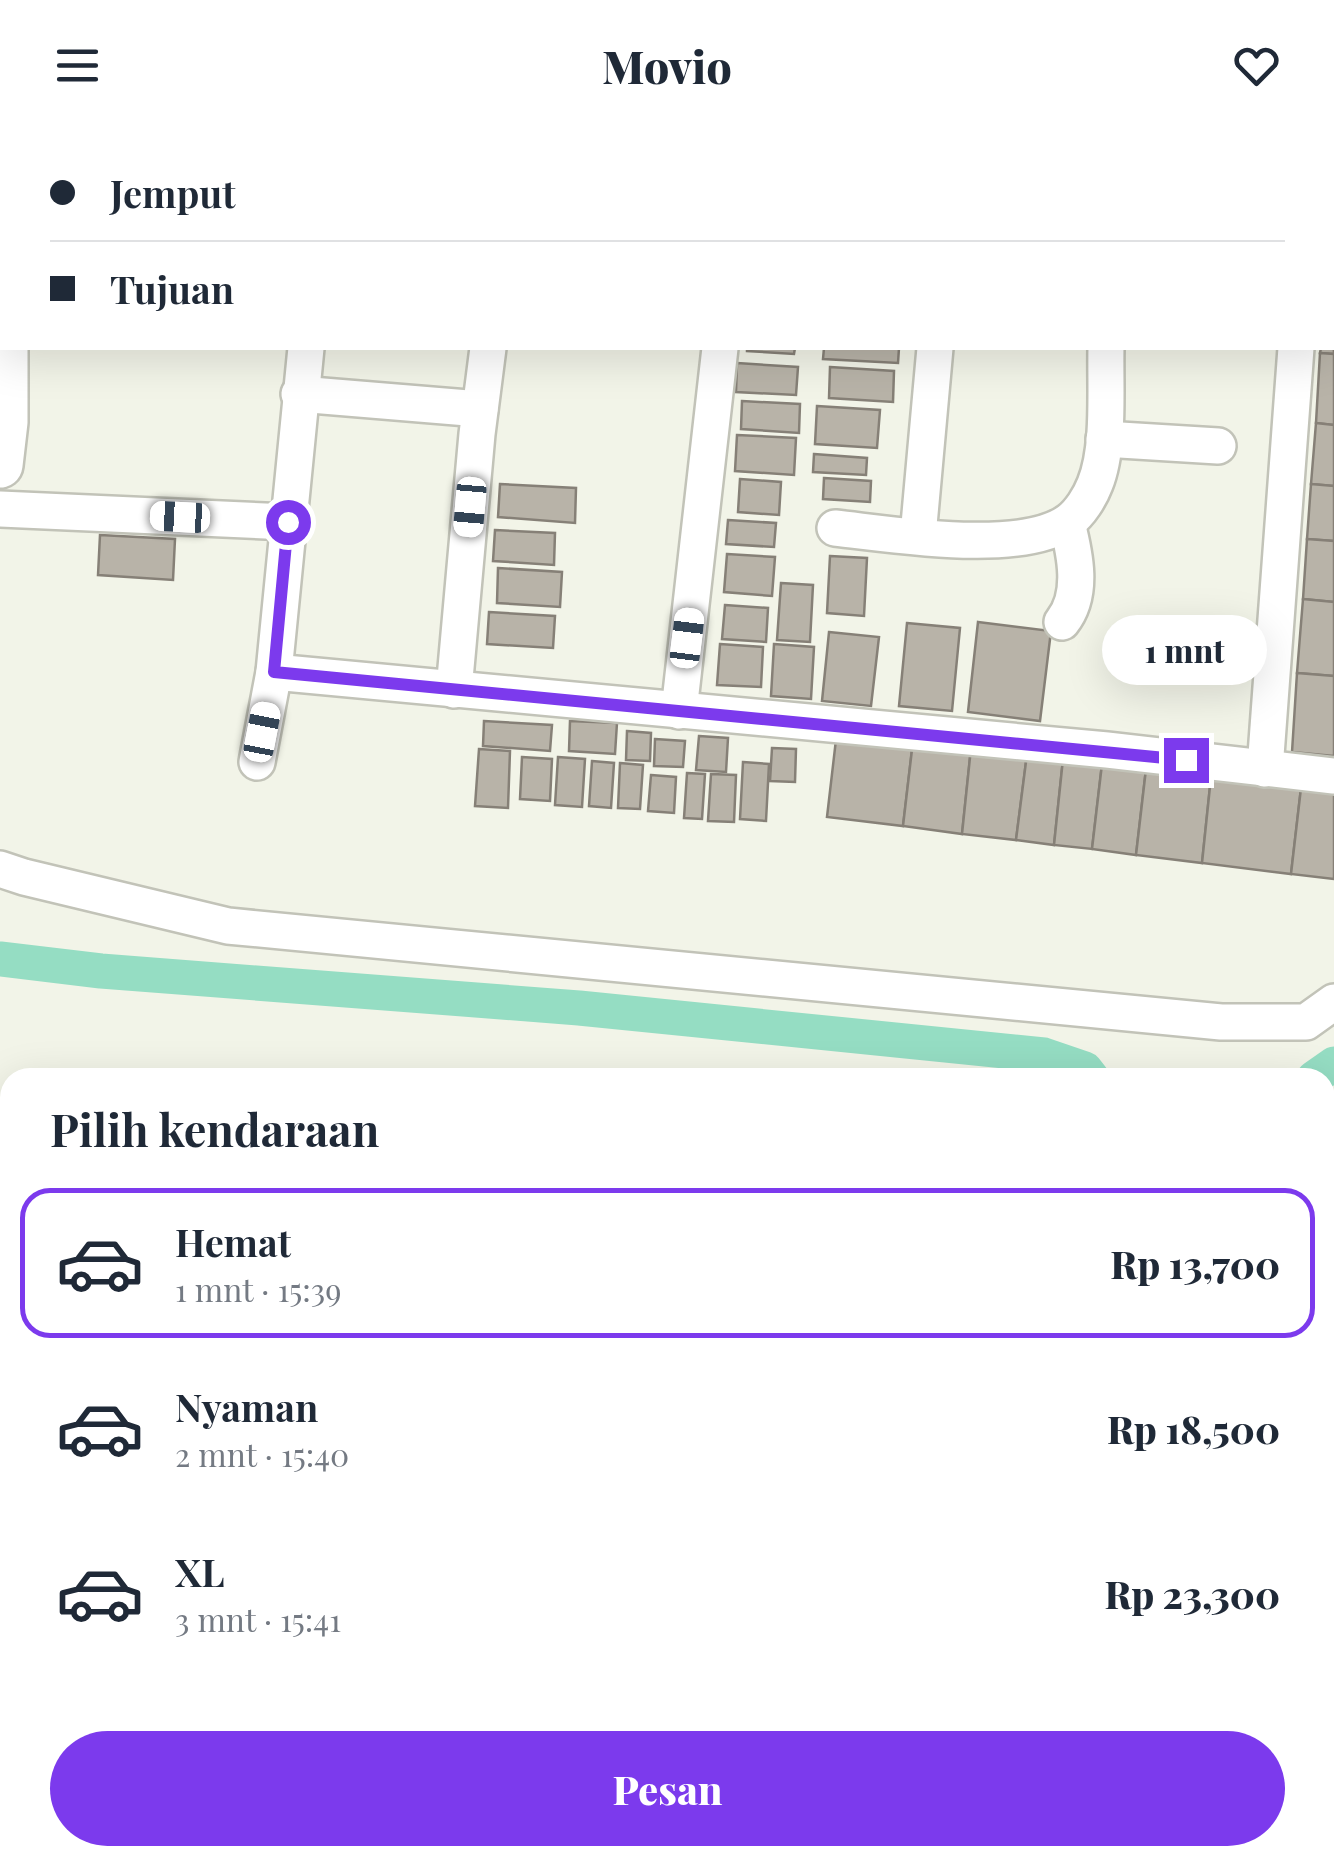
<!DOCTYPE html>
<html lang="id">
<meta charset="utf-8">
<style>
:root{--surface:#fff;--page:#f6f6f7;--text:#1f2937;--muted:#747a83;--line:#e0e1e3;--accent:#7c3aed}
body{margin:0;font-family:"Playfair Display",serif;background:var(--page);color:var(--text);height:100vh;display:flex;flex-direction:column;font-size:38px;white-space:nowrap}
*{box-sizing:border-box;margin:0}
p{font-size:32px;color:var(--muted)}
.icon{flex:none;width:55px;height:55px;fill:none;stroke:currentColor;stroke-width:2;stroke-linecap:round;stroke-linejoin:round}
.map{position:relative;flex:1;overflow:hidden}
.sheet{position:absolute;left:0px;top:938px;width:1335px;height:798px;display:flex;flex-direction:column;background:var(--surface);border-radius:30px 30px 0 0;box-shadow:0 10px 40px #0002}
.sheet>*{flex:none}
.hud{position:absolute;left:0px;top:0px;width:1335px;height:220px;box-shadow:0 10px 40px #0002;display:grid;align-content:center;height:220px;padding:0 50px;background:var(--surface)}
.end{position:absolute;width:45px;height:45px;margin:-22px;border:12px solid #7c3aed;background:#fff;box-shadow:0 0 0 5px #fff}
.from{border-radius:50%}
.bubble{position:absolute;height:70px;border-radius:35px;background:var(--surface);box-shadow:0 10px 40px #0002;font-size:32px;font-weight:800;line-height:70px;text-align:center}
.car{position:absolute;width:30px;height:60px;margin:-30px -15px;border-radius:12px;box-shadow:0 0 8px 2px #0007;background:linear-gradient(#fff 24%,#345 0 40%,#fff 0 76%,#345 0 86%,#fff 0)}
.hud b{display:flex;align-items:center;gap:35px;height:95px;font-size:38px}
.hud b+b{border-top:2px solid var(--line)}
.hud i{width:25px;height:25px;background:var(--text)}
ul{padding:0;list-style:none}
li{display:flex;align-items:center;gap:30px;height:150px;margin:0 20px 15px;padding:0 30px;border:5px solid transparent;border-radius:30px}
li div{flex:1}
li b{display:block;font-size:38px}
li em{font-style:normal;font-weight:800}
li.current{border-color:var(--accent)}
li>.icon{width:90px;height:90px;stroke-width:1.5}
h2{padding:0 50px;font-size:45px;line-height:120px}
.cta{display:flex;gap:20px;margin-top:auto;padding:20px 50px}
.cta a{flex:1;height:115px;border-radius:60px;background:var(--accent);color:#fff;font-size:40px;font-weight:800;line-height:115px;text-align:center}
header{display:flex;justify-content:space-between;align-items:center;height:130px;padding:0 50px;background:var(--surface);font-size:45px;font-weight:800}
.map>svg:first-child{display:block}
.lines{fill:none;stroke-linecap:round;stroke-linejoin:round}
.canal{stroke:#95ddc3;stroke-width:35}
.building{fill:#b8b3a8;stroke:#868077;stroke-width:2.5}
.minor-casing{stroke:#c2c3b8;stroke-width:40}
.major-casing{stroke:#c2c3b8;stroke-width:50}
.minor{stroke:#fff;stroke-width:35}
.major{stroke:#fff;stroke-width:45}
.route{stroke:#7c3aed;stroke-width:12}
</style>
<header><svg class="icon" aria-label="menu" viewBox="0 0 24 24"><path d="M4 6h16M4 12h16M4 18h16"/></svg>Movio<svg class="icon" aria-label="heart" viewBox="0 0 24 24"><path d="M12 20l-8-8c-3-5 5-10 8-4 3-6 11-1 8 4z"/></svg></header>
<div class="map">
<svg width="1334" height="1734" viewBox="0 0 1334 1734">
<rect width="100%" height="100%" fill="#f2f4e8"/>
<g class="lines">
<g class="canal">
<path d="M0,829L101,841L579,878L1044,925L1085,939L1092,948"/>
<path d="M1314,948L1334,934"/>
<path d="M366,1734L374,1725"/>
</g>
</g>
<g class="building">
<path d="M182,0H223L225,2H184Z"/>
<rect x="1167" y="0" width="42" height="2"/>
<rect x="1217" y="0" width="56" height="2"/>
<path d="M1332,168L1334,224L1320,223L1321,218H1332Z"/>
<path d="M747,218H795L794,224L747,221Z"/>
<path d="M824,218H899L898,233L823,229Z"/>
<path d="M1320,223L1334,224V295L1316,293Z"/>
<path d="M737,233L798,237L796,265L736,262Z"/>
<path d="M830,237L894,241L893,272L829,268Z"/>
<path d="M742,271L800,274L799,303L741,299Z"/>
<path d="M817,276L880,280L877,318L815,314Z"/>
<path d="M1316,293L1334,295V356L1311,354Z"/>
<path d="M737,305L796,308L794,345L735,341Z"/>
<path d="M814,324L867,328L866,345L813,342Z"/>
<path d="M824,348L871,351L870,372L823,369Z"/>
<path d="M740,349L781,352L779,385L738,382Z"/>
<path d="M500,354L576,358L575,393L498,387Z"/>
<path d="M1311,354L1334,356V411L1307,409Z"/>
<path d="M728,390L776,393L774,417L726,414Z"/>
<path d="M495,400L555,403L554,435L493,431Z"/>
<path d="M100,405L175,409L173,450L98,445Z"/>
<path d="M1307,409L1334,411V472L1303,469Z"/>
<path d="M727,424L775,427L772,466L724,462Z"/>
<path d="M830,426L867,428L864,486L827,483Z"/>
<path d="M498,438L562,442L560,477L497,473Z"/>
<path d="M781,453L813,455L810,512L777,510Z"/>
<path d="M1303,469L1334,472V546L1297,543Z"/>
<path d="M725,475L768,478L766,512L722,509Z"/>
<path d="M489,482L555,486L553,518L487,514Z"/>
<path d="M978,492L1051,501L1040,591L968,582Z"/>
<path d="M907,493L960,498L952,581L899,576Z"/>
<path d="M829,502L879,507L871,576L822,571Z"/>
<path d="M720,514L763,517L761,557L717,555Z"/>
<path d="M774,514L814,517L811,569L771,566Z"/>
<path d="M1297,543L1334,546V626L1292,622Z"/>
<path d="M484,591L552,595L550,621L483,616Z"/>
<path d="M570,591L617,593L615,624L569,621Z"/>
<path d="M627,601L651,603L650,631L626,630Z"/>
<path d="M837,601L913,611L903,696L827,687Z"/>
<path d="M699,606L728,608L726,642L696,640Z"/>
<path d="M655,609L685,611L683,637L654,636Z"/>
<path d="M913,611L971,618L962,704L903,696Z"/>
<path d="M772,618L796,619L795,652L770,651Z"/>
<path d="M971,618L1027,624L1016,710L962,704Z"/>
<path d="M479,619L510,621L508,678L475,676Z"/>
<path d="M1027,624L1063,629L1054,715L1016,710Z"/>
<path d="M522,627L552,629L550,671L520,669Z"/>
<path d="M558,627L585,629L582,677L555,675Z"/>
<path d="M1063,629L1102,634L1092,719L1054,715Z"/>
<path d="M592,631L614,633L611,678L589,676Z"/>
<path d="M743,632L769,634L766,691L740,689Z"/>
<path d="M620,633L643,635L640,679L618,678Z"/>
<path d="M1102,634L1146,639L1136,725L1092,719Z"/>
<path d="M1146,639L1211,647L1202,733L1136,725Z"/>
<path d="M687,643L705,644L702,689L684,688Z"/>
<path d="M711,644L736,645L734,692L708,691Z"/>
<path d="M651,645L676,647L674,683L648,681Z"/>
<path d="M1211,647L1301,658L1291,744L1202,733Z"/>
<path d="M1301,658L1334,662V749L1291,744Z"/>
<path d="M1329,1528L1334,1543V1570L1325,1573V1529Z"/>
<path d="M1334,1570V1605L1325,1608V1573Z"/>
<path d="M1334,1605V1648L1325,1651V1608Z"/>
<path d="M1334,1648V1674L1325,1676V1651Z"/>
<path d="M1334,1674V1707L1325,1709V1676Z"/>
<path d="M1334,1707V1734H1323L1320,1725H1325V1709Z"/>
<path d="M1004,1725H1077L1068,1734H1013Z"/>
<path d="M1275,1725H1320L1323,1734H1255V1731Z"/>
</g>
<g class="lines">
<g class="minor-casing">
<g id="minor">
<path d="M1332,143H1334"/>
<path d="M299,264L480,279"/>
<path d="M1104,309L1218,316"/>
<path d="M0,379L288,392"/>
<path d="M835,398C892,404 1022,426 1069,391C1080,383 1090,367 1095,354C1110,317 1105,258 1106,218"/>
<path d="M918,406L935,218"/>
<path d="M1062,492C1084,465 1075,424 1067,393"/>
<path d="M274,542L1107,620L1334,646"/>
<path d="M454,560L477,304L488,218"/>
<path d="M679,581L720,218"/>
<path d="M257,632L274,542L306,218"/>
<path d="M1265,639L1296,218"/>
<path d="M0,739L24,747L228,796L1221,892H1306L1334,872"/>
<path d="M1325,1077L1334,1074"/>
<path d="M1325,1107L1334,1104"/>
<path d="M1325,1477L1334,1503"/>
<path d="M1219,1725L1222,1734"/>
<path d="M453,1734L460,1725"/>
</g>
</g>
<g class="major-casing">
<g id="major">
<path d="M0,138L2,166"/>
<path d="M0,335L5,292V218"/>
<path d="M0,1510L10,1519"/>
<path d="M230,1725L240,1734"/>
</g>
</g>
<use href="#minor" class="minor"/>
<use href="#major" class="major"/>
</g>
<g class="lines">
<path class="route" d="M288,392L274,542L1186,630"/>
</g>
</svg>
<i class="end from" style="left:288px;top:392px"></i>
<i class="end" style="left:1186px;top:630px"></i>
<div class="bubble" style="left:1102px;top:485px;width:165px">1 mnt</div>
<i class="car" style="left:470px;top:377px;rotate:185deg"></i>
<i class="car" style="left:180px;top:387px;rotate:273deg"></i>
<i class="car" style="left:687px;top:508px;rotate:7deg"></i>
<i class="car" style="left:262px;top:602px;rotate:11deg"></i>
<div class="hud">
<b><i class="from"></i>Jemput</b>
<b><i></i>Tujuan</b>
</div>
<section class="sheet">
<h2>Pilih kendaraan</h2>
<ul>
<li class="current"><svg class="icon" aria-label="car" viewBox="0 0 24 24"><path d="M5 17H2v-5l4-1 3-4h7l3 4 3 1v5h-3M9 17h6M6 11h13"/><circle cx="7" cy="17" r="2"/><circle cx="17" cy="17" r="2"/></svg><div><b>Hemat</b><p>1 mnt · 15:39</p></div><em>Rp 13,700</em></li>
<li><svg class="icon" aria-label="car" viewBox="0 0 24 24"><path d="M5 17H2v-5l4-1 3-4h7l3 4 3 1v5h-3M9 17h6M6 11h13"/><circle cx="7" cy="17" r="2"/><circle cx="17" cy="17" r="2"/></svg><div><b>Nyaman</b><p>2 mnt · 15:40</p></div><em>Rp 18,500</em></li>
<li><svg class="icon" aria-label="car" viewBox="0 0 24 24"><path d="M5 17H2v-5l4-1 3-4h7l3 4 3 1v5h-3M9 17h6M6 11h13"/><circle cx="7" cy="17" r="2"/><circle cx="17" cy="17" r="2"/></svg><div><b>XL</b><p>3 mnt · 15:41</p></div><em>Rp 23,300</em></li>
</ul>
<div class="cta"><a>Pesan</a></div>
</section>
</div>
